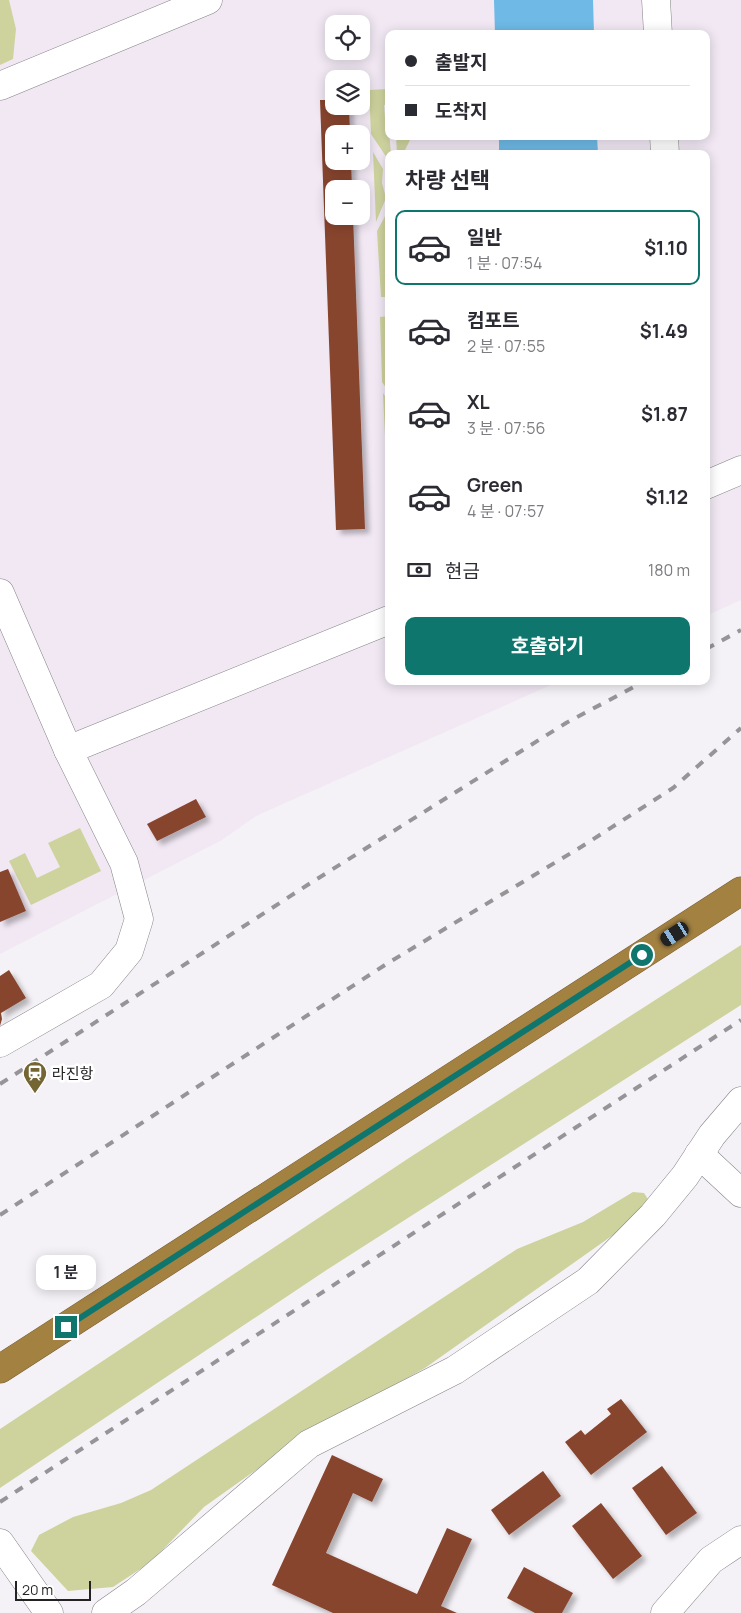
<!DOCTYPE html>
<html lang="ko">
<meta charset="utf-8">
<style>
:root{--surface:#fff;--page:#f2f2f3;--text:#2b2b33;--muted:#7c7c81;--line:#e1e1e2;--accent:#0f766e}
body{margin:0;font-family:Manrope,"Noto Sans KR",sans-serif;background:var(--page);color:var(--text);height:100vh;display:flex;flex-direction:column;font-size:19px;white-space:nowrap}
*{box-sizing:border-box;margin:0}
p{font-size:16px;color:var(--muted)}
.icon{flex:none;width:28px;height:28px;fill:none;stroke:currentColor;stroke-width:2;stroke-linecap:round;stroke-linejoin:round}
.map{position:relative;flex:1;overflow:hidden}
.sheet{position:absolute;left:385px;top:150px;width:325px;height:535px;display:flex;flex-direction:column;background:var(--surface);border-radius:10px;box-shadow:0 2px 12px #0003}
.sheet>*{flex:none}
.guide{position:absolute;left:385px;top:30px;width:325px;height:110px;border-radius:10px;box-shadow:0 2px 12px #0003;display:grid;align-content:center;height:110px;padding:0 20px;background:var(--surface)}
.tools{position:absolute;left:325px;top:15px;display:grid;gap:10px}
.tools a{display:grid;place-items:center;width:45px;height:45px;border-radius:10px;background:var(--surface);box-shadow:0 2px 12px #0003;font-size:25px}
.scale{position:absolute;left:15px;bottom:12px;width:76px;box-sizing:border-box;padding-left:5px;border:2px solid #242324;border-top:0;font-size:14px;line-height:18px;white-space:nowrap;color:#242324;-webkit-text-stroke:4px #fff;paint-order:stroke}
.end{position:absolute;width:22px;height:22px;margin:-11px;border:6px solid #0f766e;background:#fff;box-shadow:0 0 0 2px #fff}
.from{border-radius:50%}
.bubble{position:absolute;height:35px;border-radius:10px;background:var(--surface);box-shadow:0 2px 12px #0003;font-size:16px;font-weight:700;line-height:35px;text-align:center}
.car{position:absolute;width:15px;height:30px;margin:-15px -8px;border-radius:6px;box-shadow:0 0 4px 1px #0007;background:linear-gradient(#222 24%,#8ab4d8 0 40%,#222 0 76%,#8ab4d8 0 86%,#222 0)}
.guide b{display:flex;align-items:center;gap:18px;height:48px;font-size:19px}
.guide b+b{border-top:1px solid var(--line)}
.guide i{width:12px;height:12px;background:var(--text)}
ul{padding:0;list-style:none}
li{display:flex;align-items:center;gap:15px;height:75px;margin:0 10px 8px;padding:0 10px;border:2px solid transparent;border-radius:10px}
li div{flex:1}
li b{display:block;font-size:19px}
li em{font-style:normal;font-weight:700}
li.current{border-color:var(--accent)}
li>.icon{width:45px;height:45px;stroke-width:1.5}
h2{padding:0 20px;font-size:22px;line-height:60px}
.pay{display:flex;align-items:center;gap:12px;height:55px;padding:0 20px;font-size:19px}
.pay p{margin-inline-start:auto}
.primary-button{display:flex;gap:10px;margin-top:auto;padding:10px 20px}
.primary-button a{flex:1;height:58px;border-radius:10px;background:var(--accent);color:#fff;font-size:20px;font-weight:700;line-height:58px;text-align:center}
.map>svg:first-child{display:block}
.built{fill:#f1e8f4;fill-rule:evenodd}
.green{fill:#ced39e}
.water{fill:#6eb9e6}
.building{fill:#88442e;filter:url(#shadow)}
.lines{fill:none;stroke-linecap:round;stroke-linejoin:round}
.minor-casing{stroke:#868387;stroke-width:29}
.highway-casing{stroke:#776037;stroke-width:29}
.minor{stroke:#fff;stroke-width:28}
.highway{stroke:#a38141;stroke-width:28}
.rail{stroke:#979498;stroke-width:4;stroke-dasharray:9 9;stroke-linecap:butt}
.route{stroke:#0f766e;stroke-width:6}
.labels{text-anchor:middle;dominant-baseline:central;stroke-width:5;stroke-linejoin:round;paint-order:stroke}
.poi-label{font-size:15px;fill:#242324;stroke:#fff;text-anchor:start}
</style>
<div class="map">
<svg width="741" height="1613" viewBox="0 0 741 1613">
<defs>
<filter id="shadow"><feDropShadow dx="4.5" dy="4.5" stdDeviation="2.5" flood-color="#0004"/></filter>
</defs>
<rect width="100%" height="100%" fill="#f5f2f7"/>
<path class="built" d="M0,0H741V600L706,616V154H389V681H560L256,816L222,840L0,954ZM334,24H361V51H334ZM389,34H706V136H389ZM334,79H361V106H334ZM334,134H361V161H334ZM334,189H361V216H334Z"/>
<g class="green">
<path d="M0,0H9L16,29L13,59L0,65Z"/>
<path d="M388,89V104L384,105L386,131H389L391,154L387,158L371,134L369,90Z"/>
<path d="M396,136H412L403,154H397Z"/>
<path d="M373,152L383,169L382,183L386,198L376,222Z"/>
<path d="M389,209V297H381L377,231Z"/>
<path d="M389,316V392L382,382L380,317Z"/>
<path d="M383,393L389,402V453L386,458Z"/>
<path d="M80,828L101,871L31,905L9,861L25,853L37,878L60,867L48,843Z"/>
<path d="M741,945V1005L325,1271L0,1488V1429L412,1156Z"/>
<path d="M633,1192L644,1193L651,1204L623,1228L425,1368L297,1441L204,1507L151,1562L113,1587L68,1591L31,1551L39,1535L73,1517L121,1503L151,1490L517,1249L583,1222Z"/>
</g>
<g class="water">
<path d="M494,0H593L594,34H495Z"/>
<path d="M499,136H597L598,154H499Z"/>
</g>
<g class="building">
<path d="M320,100H334V106H349L350,134H334V161H351L352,189H334V216H353L365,529L336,530Z"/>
<path d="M196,799L206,817L157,841L147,824Z"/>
<path d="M8,869L26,911L0,922V872Z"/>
<path d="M9,970L26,998L1,1013L2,1019L0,1026V976Z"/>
<path d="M621,1399L647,1432L591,1475L565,1442L581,1430L585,1435L611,1414L607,1409Z"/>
<path d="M332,1455L383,1479L372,1502L353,1493L326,1553L417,1594L447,1528L472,1539L441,1606L457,1613H333L272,1585Z"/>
<path d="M662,1466L697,1513L666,1535L632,1488Z"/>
<path d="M543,1471L561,1496L509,1535L491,1510Z"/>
<path d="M601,1503L642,1556L613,1579L572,1526Z"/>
<path d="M524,1567L573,1593L562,1613H535L507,1598Z"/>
</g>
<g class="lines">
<g class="minor-casing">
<g id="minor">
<path d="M656,0L658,34"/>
<path d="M0,86L208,0"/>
<path d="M664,136L665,154"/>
<path d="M706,485L741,470"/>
<path d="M0,593L68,750L389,620"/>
<path d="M0,1043L101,985L129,951L139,919L124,863L68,750"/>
<path d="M699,1154L741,1193"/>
<path d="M0,1543L49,1613"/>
<path d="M106,1613L136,1592L309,1444L455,1370L588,1281L653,1215L685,1176L712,1135L741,1101"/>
<path d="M665,1613L711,1560L741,1540"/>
</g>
</g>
<g class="highway-casing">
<path id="highway" d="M0,1369L741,891"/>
</g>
<use href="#minor" class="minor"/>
<use href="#highway" class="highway"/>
<g class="rail">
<path d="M706,649L741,630"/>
<path d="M0,1084L309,884L566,723L645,681"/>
<path d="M0,1215L388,963L581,847L673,788L741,728"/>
<path d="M0,1502L741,1020"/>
</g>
</g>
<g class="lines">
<path class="route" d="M66,1327L642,955"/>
</g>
<defs>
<g id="station-pin" transform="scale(1.25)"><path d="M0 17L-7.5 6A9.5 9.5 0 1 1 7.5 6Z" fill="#746633" stroke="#fff"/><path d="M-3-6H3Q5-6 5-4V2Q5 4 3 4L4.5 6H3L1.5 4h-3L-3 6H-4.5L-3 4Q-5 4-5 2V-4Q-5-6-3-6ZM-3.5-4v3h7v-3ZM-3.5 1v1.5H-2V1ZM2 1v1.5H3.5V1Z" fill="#fff"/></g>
</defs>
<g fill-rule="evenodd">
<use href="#station-pin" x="35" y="1073"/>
</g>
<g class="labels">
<g class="poi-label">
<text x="52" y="1073">라진항</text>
</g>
</g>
</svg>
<div class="tools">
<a><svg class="icon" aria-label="locate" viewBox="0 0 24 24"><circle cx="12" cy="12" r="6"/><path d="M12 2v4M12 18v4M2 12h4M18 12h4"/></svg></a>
<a><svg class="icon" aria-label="layers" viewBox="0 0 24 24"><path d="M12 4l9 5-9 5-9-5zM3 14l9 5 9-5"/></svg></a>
<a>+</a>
<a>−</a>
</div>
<div class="scale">20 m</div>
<i class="end from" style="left:642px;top:955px"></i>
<i class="end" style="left:66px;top:1327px"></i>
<div class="bubble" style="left:36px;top:1255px;width:60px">1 분</div>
<i class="car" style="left:675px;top:934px;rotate:237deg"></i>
<div class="guide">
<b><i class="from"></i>출발지</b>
<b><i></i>도착지</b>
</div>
<section class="sheet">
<h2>차량 선택</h2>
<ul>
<li class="current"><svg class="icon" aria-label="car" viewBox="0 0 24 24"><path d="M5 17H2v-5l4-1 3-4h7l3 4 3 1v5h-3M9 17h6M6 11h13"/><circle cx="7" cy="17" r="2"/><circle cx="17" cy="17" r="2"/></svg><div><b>일반</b><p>1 분 · 07:54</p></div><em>$1.10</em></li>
<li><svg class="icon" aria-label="car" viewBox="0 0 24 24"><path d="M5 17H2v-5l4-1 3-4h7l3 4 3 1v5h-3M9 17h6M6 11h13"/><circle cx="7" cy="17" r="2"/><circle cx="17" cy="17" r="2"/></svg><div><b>컴포트</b><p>2 분 · 07:55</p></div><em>$1.49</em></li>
<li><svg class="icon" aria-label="car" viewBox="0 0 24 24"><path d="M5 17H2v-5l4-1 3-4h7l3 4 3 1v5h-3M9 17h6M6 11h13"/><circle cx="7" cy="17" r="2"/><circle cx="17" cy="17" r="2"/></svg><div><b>XL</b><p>3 분 · 07:56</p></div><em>$1.87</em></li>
<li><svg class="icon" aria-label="car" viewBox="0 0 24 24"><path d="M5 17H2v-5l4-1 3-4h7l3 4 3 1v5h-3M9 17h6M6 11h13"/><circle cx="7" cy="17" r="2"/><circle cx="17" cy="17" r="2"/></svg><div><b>Green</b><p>4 분 · 07:57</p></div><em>$1.12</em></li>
</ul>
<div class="pay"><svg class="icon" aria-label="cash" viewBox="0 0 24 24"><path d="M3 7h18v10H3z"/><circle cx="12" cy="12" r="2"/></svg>현금<p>180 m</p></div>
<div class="primary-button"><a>호출하기</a></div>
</section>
</div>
